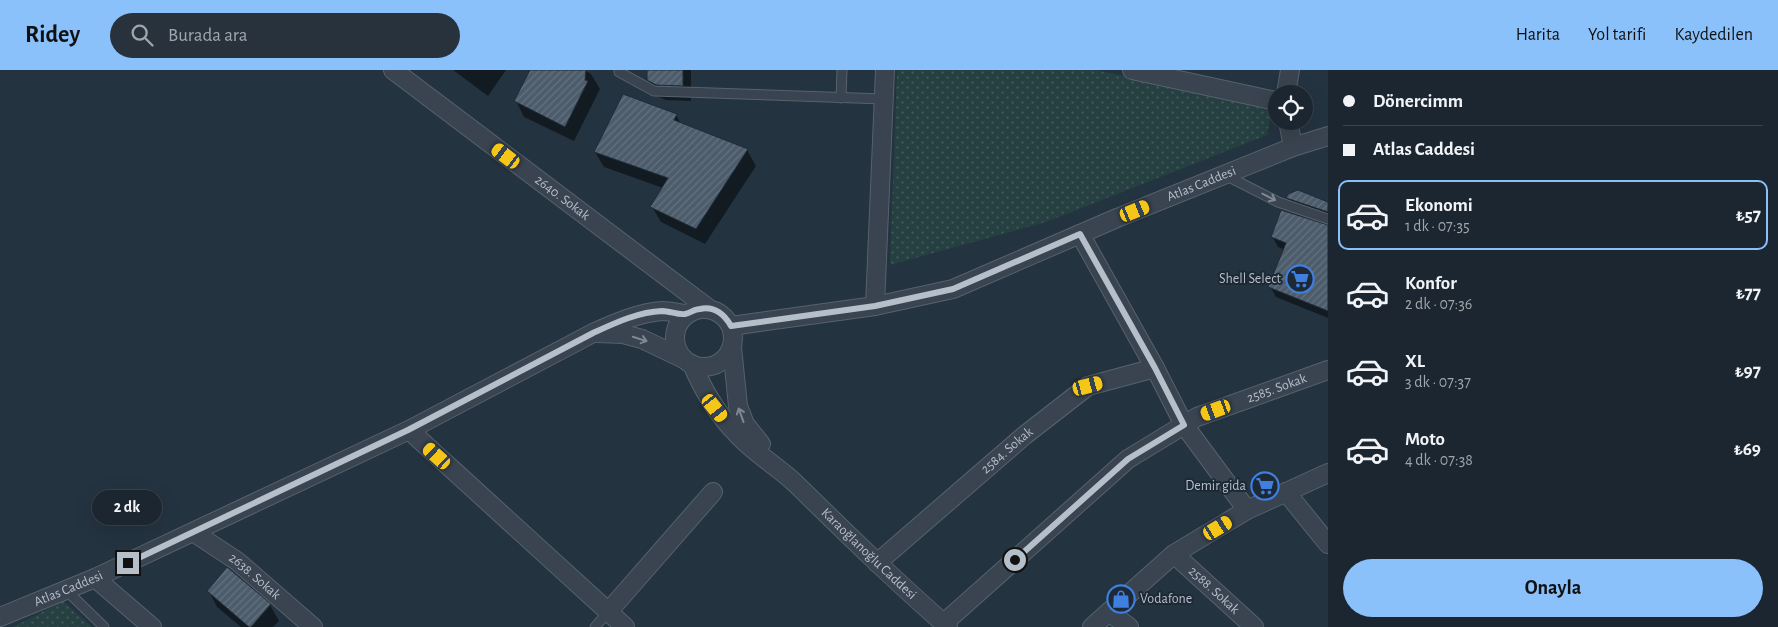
<!DOCTYPE html>
<html lang="tr">
<meta charset="utf-8">
<style>
:root{--surface:#1b2630;--page:#28323c;--text:#f1f3f6;--muted:#a0a5ab;--line:#39434c;--accent:#8ac1fa}
body{margin:0;font-family:"Alegreya Sans",sans-serif;background:var(--page);color:var(--text);height:100vh;display:flex;flex-direction:column;font-size:19px;white-space:nowrap}
*{box-sizing:border-box;margin:0}
p{font-size:16px;color:var(--muted)}
.icon{flex:none;width:28px;height:28px;fill:none;stroke:currentColor;stroke-width:2;stroke-linecap:round;stroke-linejoin:round}
.map{position:relative;flex:1;overflow:hidden}
.details{display:flex;flex-direction:column;background:var(--surface);width:450px}
.details>*{flex:none}
.hud{display:grid;align-content:center;height:110px;padding:0 15px;background:var(--surface)}
.fabs{position:absolute;left:1268px;top:15px;display:grid;gap:10px}
.fabs a{display:grid;place-items:center;width:45px;height:45px;border-radius:50%;background:var(--surface);box-shadow:0 5px 20px #0002,0 0 0 1px var(--line);font-size:25px}
.end{position:absolute;width:22px;height:22px;margin:-11px;border:6px solid #b5bfca;background:#111;box-shadow:0 0 0 2px #111}
.from{border-radius:50%}
.bubble{position:absolute;height:35px;border-radius:18px;background:var(--surface);box-shadow:0 5px 20px #0002,0 0 0 1px var(--line);font-size:16px;font-weight:700;line-height:35px;text-align:center}
.car{position:absolute;width:15px;height:30px;margin:-15px -8px;border-radius:6px;box-shadow:0 0 4px 1px #0007;background:linear-gradient(#f5c518 24%,#345 0 40%,#f5c518 0 76%,#345 0 86%,#f5c518 0)}
.hud b{display:flex;align-items:center;gap:18px;height:48px;font-size:19px}
.hud b+b{border-top:1px solid var(--line)}
.hud i{width:12px;height:12px;background:var(--text)}
ul{padding:0;list-style:none}
li{display:flex;align-items:center;gap:15px;height:70px;margin:0 10px 8px;padding:0 5px;border:2px solid transparent;border-radius:10px}
li div{flex:1}
li b{display:block;font-size:19px}
li em{font-style:normal;font-weight:700}
li.on{border-color:var(--accent)}
li>.icon{width:45px;height:45px;stroke-width:1.5}
.action{display:flex;gap:10px;margin-top:auto;padding:10px 15px}
.action a{flex:1;height:58px;border-radius:30px;background:var(--accent);color:#111;font-size:20px;font-weight:700;line-height:58px;text-align:center}
header{display:flex;align-items:center;gap:30px;box-sizing:border-box;height:70px;padding:0 25px;background:var(--accent);color:#111}
header strong{font-size:24px}
nav{display:flex;gap:28px;margin-inline-start:auto;font-size:18px}
.search{width:350px;height:45px;background:var(--page);display:flex;align-items:center;gap:12px;box-sizing:border-box;padding:0 18px;border-radius:28px;color:var(--muted);font-size:19px}
main{display:flex;flex:1;min-height:0}
.map>svg:first-child{display:block}
.grass{fill:url(#grass-dots)}
.shadow{fill:#0007}
.building{fill:url(#building-hatch);stroke:#1f2b37}
.lines{fill:none;stroke-linecap:round;stroke-linejoin:round}
.lane-casing{stroke:#56626d;stroke-width:11}
.street-casing{stroke:#56626d;stroke-width:20}
.lane{stroke:#394450;stroke-width:9}
.street{stroke:#394450;stroke-width:18}
.oneway{stroke:#7d8893}
.route{stroke:#b5bfca;stroke-width:6}
.labels{text-anchor:middle;dominant-baseline:central;stroke-width:4;stroke-linejoin:round;paint-order:stroke}
.street-label{font-size:14px;fill:#b5bfca;stroke:#1d2935}
.poi-label{font-size:14px;fill:#b5bfca;stroke:#1d2935;text-anchor:end}
</style>
<header>
<strong>Ridey</strong>
<div class="search"><svg class="icon" aria-label="search" viewBox="0 0 24 24"><circle cx="10" cy="10" r="6"/><path d="M15 15l6 6"/></svg>Burada ara</div>
<nav><a>Harita</a><a>Yol tarifi</a><a>Kaydedilen</a></nav>
</header>
<main>
<div class="map">
<svg width="1328" height="557" viewBox="0 0 1328 557">
<defs>
<pattern id="grass-dots" width="8" height="8" patternUnits="userSpaceOnUse" patternTransform="scale(1.25)"><rect width="8" height="8" fill="#264041"/><path d="M2 2h.1M6 6h.1" fill="none" stroke="#435a5b" stroke-width="1.8" stroke-linecap="round"/></pattern>
<pattern id="building-hatch" width="6" height="6" patternUnits="userSpaceOnUse" patternTransform="scale(1.25)"><rect width="6" height="6" fill="#4d5c6b"/><path d="M-1 1l2-2M0 6l6-6M5 7l2-2" fill="none" stroke="#64727f"/></pattern>
</defs>
<rect width="100%" height="100%" fill="#243340"/>
<g class="grass">
<path d="M897,0H1096L1272,39L1267,65L1046,152L890,195Z"/>
<path d="M63,531L92,557H13Z"/>
</g>
<g class="shadow">
<path d="M453,0H506L488,26Z"/>
<path d="M531,0H584L591,4L600,19L574,71L524,47L516,31Z"/>
<path d="M649,0H691V31L666,30L657,26L648,10Z"/>
<path d="M676,45L681,54L747,80L756,96L705,174L661,152L652,137L663,118L604,97L595,82Z"/>
<path d="M1287,128L1328,133V150L1293,138Z"/>
<path d="M1328,156V248L1276,227L1270,216L1285,180L1278,177L1272,166Z"/>
<path d="M209,521L270,535L279,551L273,557H241L217,537Z"/>
</g>
<g class="building">
<path d="M530,0H586L585,10L588,11L565,57L514,31Z"/>
<path d="M647,0H683V16L656,15L647,10Z"/>
<path d="M623,24L677,44L674,50L748,79L696,159L650,137L668,108L594,82Z"/>
<path d="M1298,120L1328,132V142L1286,128L1288,124Z"/>
<path d="M1281,140L1328,155V241L1268,217L1286,173L1271,167Z"/>
<path d="M227,497L271,534L251,557H249L207,521Z"/>
</g>
<g class="lines">
<g class="lane-casing">
<g id="lane">
<path d="M619,0V2L654,21L884,29"/>
<path d="M841,28L842,0"/>
<path d="M1225,105L1278,132L1328,149"/>
<path d="M66,520L104,557"/>
<path d="M595,557L608,542"/>
</g>
</g>
<g class="street-casing">
<g id="street">
<path id="s1" d="M393,0L708,238"/>
<path d="M1132,0L1276,31"/>
<path d="M1286,24L1290,0"/>
<path d="M1288,51L1293,77"/>
<path d="M1080,164L1155,298L1184,355L1247,440"/>
<path d="M875,236L885,0"/>
<circle cx="704" cy="268" r="29"/>
<path id="s2" d="M731,256L875,236L953,219L1117,148L1293,77L1328,66"/>
<path d="M598,263L623,264L642,269L684,289"/>
<path d="M732,277L738,336L745,354L761,374"/>
<path id="s3" d="M692,294C703,320 717,344 737,364C754,383 777,396 795,413C845,462 895,511 948,557"/>
<path d="M409,360L625,557"/>
<path d="M1286,422L1328,474"/>
<path id="s4" d="M193,462L237,491L313,557"/>
<path id="s5" d="M1174,484L1254,557"/>
<path id="s6" d="M877,493L1025,365L1088,316L1155,298"/>
<path d="M95,508L152,557"/>
<path d="M608,542L713,422"/>
<path d="M1109,542L1129,557"/>
<path id="s7" d="M0,547L95,508L409,360L593,263C615,253 638,243 662,241C670,241 678,243 686,244"/>
<path id="s8" d="M944,553L1128,389L1197,347L1328,300"/>
<path d="M1092,557L1174,484L1247,440L1328,403"/>
</g>
</g>
<use href="#lane" class="lane"/>
<use href="#street" class="street"/>
</g>
<defs><path id="oneway-shaft" d="M-6 0H5M1.5-3L5.5 0L1.5 3" fill="none" stroke-width="1.6" stroke-linecap="round" stroke-linejoin="round" transform="scale(1.25)"/></defs>
<g class="oneway">
<use href="#oneway-shaft" transform="translate(1269 127) rotate(27)"/>
<use href="#oneway-shaft" transform="translate(640 269) rotate(18)"/>
<use href="#oneway-shaft" transform="translate(741 345) rotate(-110)"/>
</g>
<g class="lines">
<path class="route" d="M128,493L408,360L593,263C615,253 638,242 662,241C670,241 678,245 685,244C690,243 695,239 700,239C714,236 724,244 731,256L875,236L953,219L1080,164L1155,298L1184,355L1128,389L1015,490"/>
</g>
<defs>
<g id="supermarket-ring" transform="scale(1.4375)"><circle r="9.5" fill="#1d2935" stroke="#3f7fe0" stroke-width="1.5"/><path d="M-6-5.5h2.5l.6 2H6L4.5 2H-2.5L-4.4-4H-6ZM-1.5 3.2a1.3 1.3 0 1 0 .1 0ZM3 3.2a1.3 1.3 0 1 0 .1 0Z" fill="#3f7fe0"/></g>
<g id="shop-ring" transform="scale(1.4375)"><circle r="9.5" fill="#1d2935" stroke="#3f7fe0" stroke-width="1.5"/><path d="M-5-2.5h2.3a2.7 3.5 0 0 1 5.4 0H5L5.5 6h-11ZM-1.5-2.5h3a1.5 2.3 0 0 0-3 0Z" fill="#3f7fe0"/></g>
</defs>
<g fill-rule="evenodd">
<use href="#supermarket-ring" x="1300" y="209"/>
<use href="#supermarket-ring" x="1265" y="416"/>
<use href="#shop-ring" x="1121" y="529"/>
</g>
<g class="labels">
<g class="street-label">
<text stroke="none"><textPath href="#s2" startOffset="495">Atlas Caddesi</textPath></text>
<text stroke="none"><textPath href="#s1" startOffset="212">2640. Sokak</textPath></text>
<text stroke="none"><textPath href="#s8" startOffset="412">2585. Sokak</textPath></text>
<text stroke="none"><textPath href="#s6" startOffset="172">2584. Sokak</textPath></text>
<text stroke="none"><textPath href="#s3" startOffset="262">Karaoğlanoğlu Caddesi</textPath></text>
<text stroke="none"><textPath href="#s4" startOffset="76">2638. Sokak</textPath></text>
<text stroke="none"><textPath href="#s7" startOffset="74">Atlas Caddesi</textPath></text>
<text stroke="none"><textPath href="#s5" startOffset="54">2588. Sokak</textPath></text>
</g>
<g class="poi-label">
<text x="1281" y="209">Shell Select</text>
<text x="1246" y="416">Demir gida</text>
<text x="1140" y="529" text-anchor="start">Vodafone</text>
</g>
</g>
</svg>
<div class="fabs">
<a><svg class="icon" aria-label="locate" viewBox="0 0 24 24"><circle cx="12" cy="12" r="6"/><path d="M12 2v4M12 18v4M2 12h4M18 12h4"/></svg></a>
</div>
<i class="end from" style="left:1015px;top:490px"></i>
<i class="end" style="left:128px;top:493px"></i>
<div class="bubble" style="left:92px;top:420px;width:70px">2 dk</div>
<i class="car" style="left:506px;top:86px;rotate:307deg"></i>
<i class="car" style="left:1135px;top:141px;rotate:68deg"></i>
<i class="car" style="left:1088px;top:316px;rotate:75deg"></i>
<i class="car" style="left:715px;top:338px;rotate:141deg"></i>
<i class="car" style="left:1216px;top:340px;rotate:250deg"></i>
<i class="car" style="left:437px;top:386px;rotate:312deg"></i>
<i class="car" style="left:1218px;top:458px;rotate:59deg"></i>
</div>
<section class="details">
<div class="hud">
<b><i class="from"></i>Dönercimm</b>
<b><i></i>Atlas Caddesi</b>
</div>
<ul>
<li class="on"><svg class="icon" aria-label="car" viewBox="0 0 24 24"><path d="M5 17H2v-5l4-1 3-4h7l3 4 3 1v5h-3M9 17h6M6 11h13"/><circle cx="7" cy="17" r="2"/><circle cx="17" cy="17" r="2"/></svg><div><b>Ekonomi</b><p>1 dk · 07:35</p></div><em>₺57</em></li>
<li><svg class="icon" aria-label="car" viewBox="0 0 24 24"><path d="M5 17H2v-5l4-1 3-4h7l3 4 3 1v5h-3M9 17h6M6 11h13"/><circle cx="7" cy="17" r="2"/><circle cx="17" cy="17" r="2"/></svg><div><b>Konfor</b><p>2 dk · 07:36</p></div><em>₺77</em></li>
<li><svg class="icon" aria-label="car" viewBox="0 0 24 24"><path d="M5 17H2v-5l4-1 3-4h7l3 4 3 1v5h-3M9 17h6M6 11h13"/><circle cx="7" cy="17" r="2"/><circle cx="17" cy="17" r="2"/></svg><div><b>XL</b><p>3 dk · 07:37</p></div><em>₺97</em></li>
<li><svg class="icon" aria-label="car" viewBox="0 0 24 24"><path d="M5 17H2v-5l4-1 3-4h7l3 4 3 1v5h-3M9 17h6M6 11h13"/><circle cx="7" cy="17" r="2"/><circle cx="17" cy="17" r="2"/></svg><div><b>Moto</b><p>4 dk · 07:38</p></div><em>₺69</em></li>
</ul>
<div class="action"><a>Onayla</a></div>
</section>
</main>
